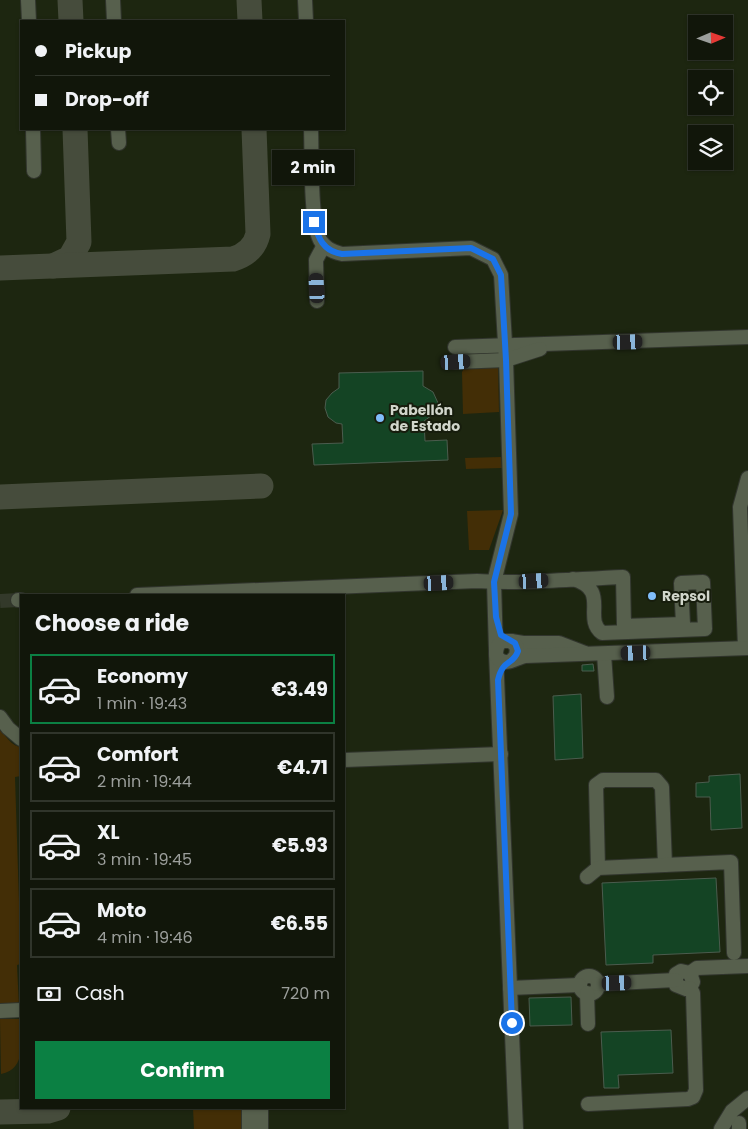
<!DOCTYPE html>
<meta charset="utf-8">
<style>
:root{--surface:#11160a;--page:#1e2318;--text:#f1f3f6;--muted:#9c9f9c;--line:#30352b;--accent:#0b8043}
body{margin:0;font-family:Poppins,sans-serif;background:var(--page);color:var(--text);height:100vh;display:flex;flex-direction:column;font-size:19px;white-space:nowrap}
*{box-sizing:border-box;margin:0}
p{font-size:16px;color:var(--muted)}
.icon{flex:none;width:28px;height:28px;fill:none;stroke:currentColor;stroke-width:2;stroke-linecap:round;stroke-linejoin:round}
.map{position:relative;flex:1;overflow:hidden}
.side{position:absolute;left:20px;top:594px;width:325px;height:515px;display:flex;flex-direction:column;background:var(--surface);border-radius:0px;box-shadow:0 1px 4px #0004,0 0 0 1px var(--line)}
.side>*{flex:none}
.guide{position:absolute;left:20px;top:20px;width:325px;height:110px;border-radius:0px;box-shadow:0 1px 4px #0004,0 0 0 1px var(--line);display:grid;align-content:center;height:110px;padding:0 15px;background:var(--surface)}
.needle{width:32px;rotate:88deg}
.fabs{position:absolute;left:688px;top:15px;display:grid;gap:10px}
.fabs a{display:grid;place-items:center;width:45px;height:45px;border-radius:0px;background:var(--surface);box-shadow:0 1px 4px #0004,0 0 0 1px var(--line);font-size:25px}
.end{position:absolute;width:22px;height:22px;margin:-11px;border:6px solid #1a73e8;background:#fff;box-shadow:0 0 0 2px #fff}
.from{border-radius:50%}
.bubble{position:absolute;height:35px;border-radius:0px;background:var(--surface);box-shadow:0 1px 4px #0004,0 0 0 1px var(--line);font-size:16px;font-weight:700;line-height:35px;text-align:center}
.car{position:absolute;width:15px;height:30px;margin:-15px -8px;border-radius:6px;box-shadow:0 0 4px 1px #0007;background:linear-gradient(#222 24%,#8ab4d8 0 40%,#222 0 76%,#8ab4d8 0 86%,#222 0)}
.guide b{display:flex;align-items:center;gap:18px;height:48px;font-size:19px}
.guide b+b{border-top:1px solid var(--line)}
.guide i{width:12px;height:12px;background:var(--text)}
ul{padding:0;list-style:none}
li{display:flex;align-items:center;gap:15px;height:70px;margin:0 10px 8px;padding:0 5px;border:2px solid var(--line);border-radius:0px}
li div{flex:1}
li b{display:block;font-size:19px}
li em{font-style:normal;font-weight:700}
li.selected{border-color:var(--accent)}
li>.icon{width:45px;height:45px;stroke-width:1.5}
h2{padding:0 15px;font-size:22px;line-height:60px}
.pay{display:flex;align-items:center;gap:12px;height:55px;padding:0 15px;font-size:19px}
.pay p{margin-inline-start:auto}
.cta{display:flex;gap:10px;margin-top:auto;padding:10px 15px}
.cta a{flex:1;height:58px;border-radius:0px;background:var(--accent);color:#fff;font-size:20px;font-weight:700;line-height:58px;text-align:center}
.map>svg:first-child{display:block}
.built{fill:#1d2610;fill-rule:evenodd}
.green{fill:#432e06}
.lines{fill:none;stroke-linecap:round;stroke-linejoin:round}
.taxiway{stroke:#464c3c;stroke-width:25}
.building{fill:#144424;stroke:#4b5c4e}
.minor-tunnel{stroke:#33392a;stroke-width:14;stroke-dasharray:14 7;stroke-linecap:butt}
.minor-casing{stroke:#31352d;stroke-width:16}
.minor{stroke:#57604d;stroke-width:14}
.route{stroke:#1a73e8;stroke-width:6}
.poi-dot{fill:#80bdfa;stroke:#171d0d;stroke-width:2}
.labels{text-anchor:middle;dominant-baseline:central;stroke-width:4;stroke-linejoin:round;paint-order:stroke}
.poi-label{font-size:14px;font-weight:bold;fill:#d1d6cb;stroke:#171d0d;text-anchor:start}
</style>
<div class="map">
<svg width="748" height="1129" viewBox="0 0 748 1129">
<rect width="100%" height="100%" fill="#171d0d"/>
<path class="built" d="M0,0H748V1129H0ZM21,21H344V129H21ZM696,24H724V51H696ZM696,79H724V106H696ZM696,134H724V161H696ZM21,595H344V1108H21Z"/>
<g class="green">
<path d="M498,364L499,412L463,414L462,372L465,367Z"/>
<path d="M501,457L502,468L466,469L465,458Z"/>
<path d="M503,510L489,550H469L467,511Z"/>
<path d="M0,729C6,736 11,746 21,747V776L15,777L21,964L17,965L19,1006L0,1007Z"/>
<path d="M0,1019H19C20,1039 28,1069 1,1074Z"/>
<path d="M193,1108H249V1129H194Z"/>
</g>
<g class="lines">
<g class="taxiway">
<path d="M70,0L71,21"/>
<path d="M249,0L250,21"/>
<path d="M53,266L70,258L79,242L75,129"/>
<path d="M0,268L233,259C246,255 255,247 258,234L254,129"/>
<path d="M0,497L261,486"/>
<path d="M0,1112L48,1111L58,1108"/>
</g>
</g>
<g class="building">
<path d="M423,371V386L433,392L438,403L435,413L424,421L425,441L447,440L448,460L314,465L312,444L343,443L342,424L336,423L328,417L325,408L326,400L332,393L339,388V373Z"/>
<path d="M593,664L594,671H582V665Z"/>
<path d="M581,694L583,758L555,760L553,696Z"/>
<path d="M740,774L742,828L711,830L710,797H696V783L709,782V776Z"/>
<path d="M716,878L720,952L653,955V963L606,965L602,883Z"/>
<path d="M571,997L572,1025L530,1026L529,998Z"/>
<path d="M671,1030L673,1073L618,1075L619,1088H604L601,1032Z"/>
</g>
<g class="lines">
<path class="minor-tunnel" d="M0,601L18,600"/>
<g class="minor-casing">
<g id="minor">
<path d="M28,0L29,21"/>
<path d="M113,0L114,21"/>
<path d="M305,0L306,21"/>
<path d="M33,129L34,171"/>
<path d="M118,129L119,143"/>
<path d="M311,129C312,153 310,222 320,240C325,249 333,252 342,254L471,248L493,259L501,275L506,360L511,514L494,582L496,651"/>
<path d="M317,301L316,260L324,245"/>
<path d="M455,347L748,337"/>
<path d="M455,362L506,360L540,349"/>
<path d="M137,595L477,581C525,584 574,579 623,577L624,626L683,624L681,583L703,582L705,629L602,633C582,618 611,590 573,579"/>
<path d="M18,600H21"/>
<path d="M511,641L523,643H559L585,653"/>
<path d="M745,648L740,507L748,478"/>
<path d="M496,653L516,1129"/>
<path d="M604,654L607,697"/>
<path d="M512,660L516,656L517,647L511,641H502C494,647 493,661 506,662C512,662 519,657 525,656L748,648"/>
<path d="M0,717L8,728L21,739"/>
<path d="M344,760L501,754"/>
<path d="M598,868L596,785L603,780H656L662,787L665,865"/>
<path d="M587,877L598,868L731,862L734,953"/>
<path d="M690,973L693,982L690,988L686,989L676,985V974L681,971L690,973L697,968L748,966"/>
<circle cx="589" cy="985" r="9"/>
<path d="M598,984L675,980"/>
<path d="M510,988L579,985"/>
<path d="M587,993L588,1024"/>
<path d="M0,1011L21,1010"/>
<path d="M588,1104L688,1099L693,1097L696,1090L693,993L690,988"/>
<path d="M249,1108V1129"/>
<path d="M261,1108V1129"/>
<path d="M739,1123V1129"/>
<path d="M721,1129L732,1111L748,1098"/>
</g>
</g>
<use href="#minor" class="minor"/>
</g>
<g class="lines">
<path class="route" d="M314,222C318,238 323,251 342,254L471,248L493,259L501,275L506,360L511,514L494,582L496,617L501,635L515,643L518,651C513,666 503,658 498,680L512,1023"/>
</g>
<g class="poi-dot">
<circle cx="380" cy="418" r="5"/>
<circle cx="652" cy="596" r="5"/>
</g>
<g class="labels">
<g class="poi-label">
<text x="390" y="410">Pabellón<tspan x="390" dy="16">de Estado</tspan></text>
<text x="662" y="596">Repsol</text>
</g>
</g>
</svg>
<div class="fabs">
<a><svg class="needle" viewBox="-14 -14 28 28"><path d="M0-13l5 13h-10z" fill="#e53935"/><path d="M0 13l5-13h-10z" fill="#9c9f9c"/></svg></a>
<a><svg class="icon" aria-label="locate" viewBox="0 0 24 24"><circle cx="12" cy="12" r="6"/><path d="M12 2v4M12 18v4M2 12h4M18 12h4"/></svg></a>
<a><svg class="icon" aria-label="layers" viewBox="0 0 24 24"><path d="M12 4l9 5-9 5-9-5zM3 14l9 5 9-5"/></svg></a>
</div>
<i class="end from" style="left:512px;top:1023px"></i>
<i class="end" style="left:314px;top:222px"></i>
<div class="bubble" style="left:272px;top:150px;width:82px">2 min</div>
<i class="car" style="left:317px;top:288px;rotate:357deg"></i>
<i class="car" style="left:628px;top:342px;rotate:88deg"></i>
<i class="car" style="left:456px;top:362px;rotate:87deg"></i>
<i class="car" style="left:534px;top:581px;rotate:87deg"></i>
<i class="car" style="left:439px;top:583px;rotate:87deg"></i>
<i class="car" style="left:636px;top:653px;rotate:268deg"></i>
<i class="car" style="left:617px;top:983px;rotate:88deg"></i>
<div class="guide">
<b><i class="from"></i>Pickup</b>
<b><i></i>Drop-off</b>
</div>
<section class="side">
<h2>Choose a ride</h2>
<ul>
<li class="selected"><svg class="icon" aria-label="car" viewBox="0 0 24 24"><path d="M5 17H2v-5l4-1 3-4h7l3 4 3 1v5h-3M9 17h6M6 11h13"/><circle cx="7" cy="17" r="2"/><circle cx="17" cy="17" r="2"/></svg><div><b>Economy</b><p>1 min · 19:43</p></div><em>€3.49</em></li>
<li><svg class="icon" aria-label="car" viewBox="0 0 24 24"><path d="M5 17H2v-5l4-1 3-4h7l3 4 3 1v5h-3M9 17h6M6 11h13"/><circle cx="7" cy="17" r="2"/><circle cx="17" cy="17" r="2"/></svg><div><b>Comfort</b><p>2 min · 19:44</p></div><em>€4.71</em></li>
<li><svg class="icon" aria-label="car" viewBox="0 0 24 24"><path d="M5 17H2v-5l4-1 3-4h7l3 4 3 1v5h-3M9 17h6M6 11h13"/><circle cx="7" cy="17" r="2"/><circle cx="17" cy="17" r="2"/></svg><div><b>XL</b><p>3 min · 19:45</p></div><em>€5.93</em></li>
<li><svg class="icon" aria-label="car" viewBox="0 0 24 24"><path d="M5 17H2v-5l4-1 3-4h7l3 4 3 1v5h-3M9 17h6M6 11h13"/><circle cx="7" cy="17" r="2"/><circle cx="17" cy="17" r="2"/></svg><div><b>Moto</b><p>4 min · 19:46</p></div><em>€6.55</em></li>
</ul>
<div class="pay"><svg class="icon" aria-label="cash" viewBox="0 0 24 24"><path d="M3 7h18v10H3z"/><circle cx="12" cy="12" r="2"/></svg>Cash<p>720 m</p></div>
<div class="cta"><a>Confirm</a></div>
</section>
</div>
